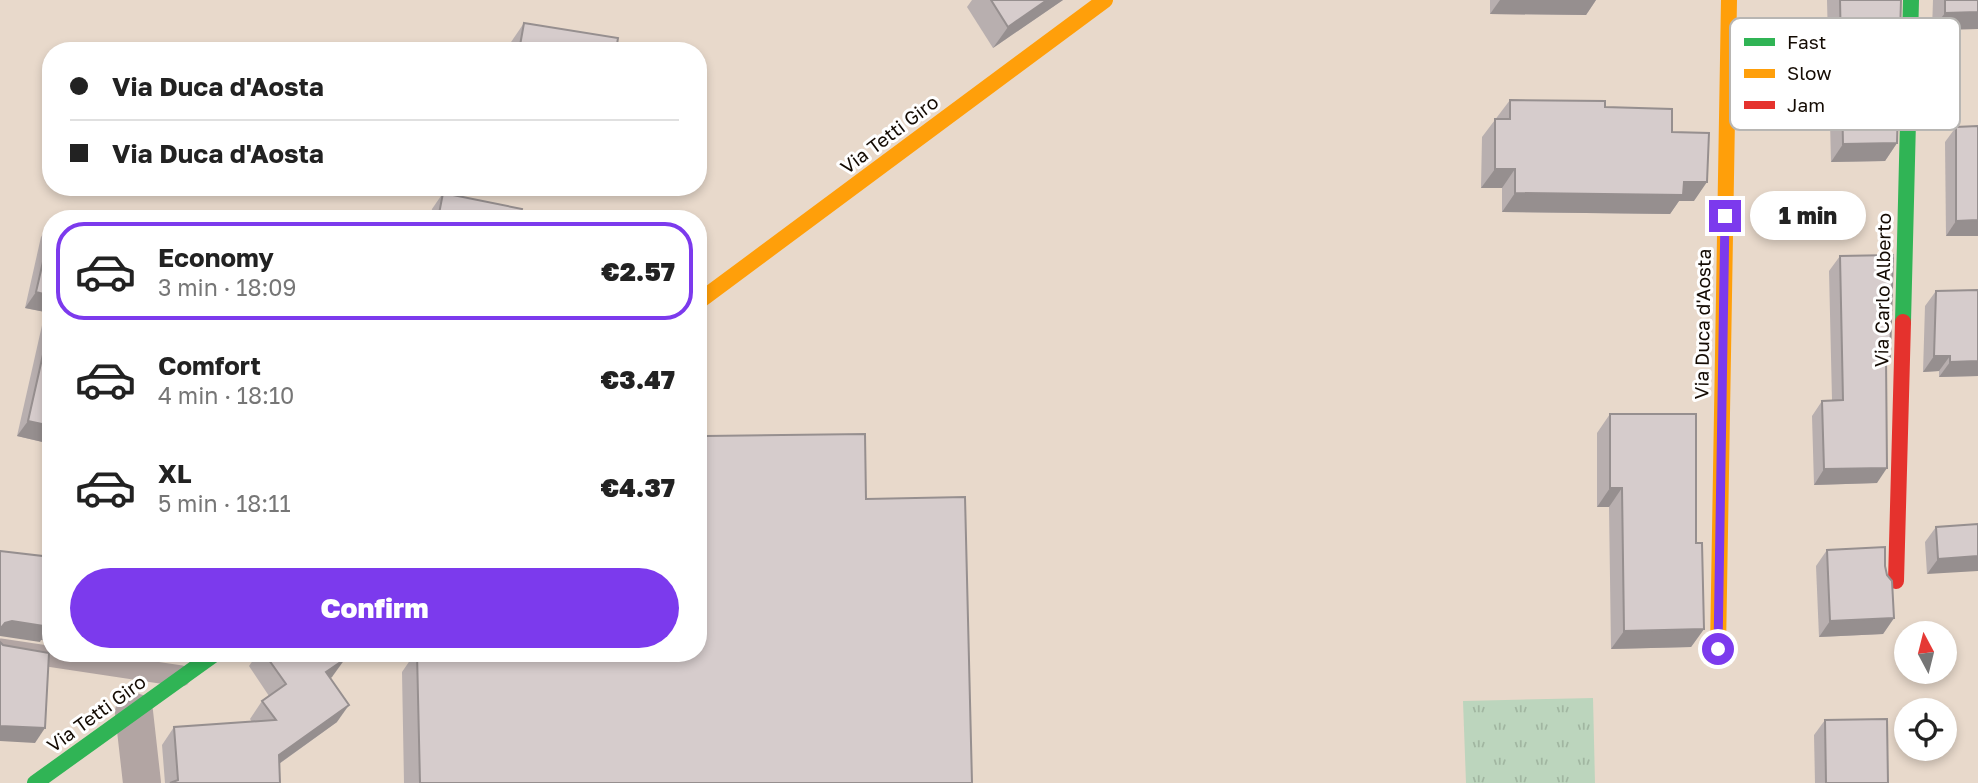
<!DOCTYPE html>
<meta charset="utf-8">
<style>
:root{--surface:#fff;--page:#f6f6f6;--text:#222;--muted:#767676;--line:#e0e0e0;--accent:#7c3aed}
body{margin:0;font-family:"Golos Text",sans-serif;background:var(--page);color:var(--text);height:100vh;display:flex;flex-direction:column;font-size:26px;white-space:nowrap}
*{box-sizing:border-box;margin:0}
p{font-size:23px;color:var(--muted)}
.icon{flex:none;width:38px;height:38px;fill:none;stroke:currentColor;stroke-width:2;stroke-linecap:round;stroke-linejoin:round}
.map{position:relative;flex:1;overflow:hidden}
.details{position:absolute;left:42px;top:210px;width:665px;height:452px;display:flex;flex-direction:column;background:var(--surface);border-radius:28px;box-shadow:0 4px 10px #0003}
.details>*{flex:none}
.hud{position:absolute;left:42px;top:42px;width:665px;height:154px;border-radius:28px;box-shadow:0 4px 10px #0003;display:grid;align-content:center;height:154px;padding:0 28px;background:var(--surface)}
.needle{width:46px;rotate:353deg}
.buttons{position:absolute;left:1894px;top:621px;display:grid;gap:14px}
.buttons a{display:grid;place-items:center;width:63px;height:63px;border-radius:50%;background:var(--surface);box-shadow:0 4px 10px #0003;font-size:35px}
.end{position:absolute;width:32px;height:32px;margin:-16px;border:9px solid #7c3aed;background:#fff;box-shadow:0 0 0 4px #fff}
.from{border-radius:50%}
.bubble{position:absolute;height:49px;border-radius:24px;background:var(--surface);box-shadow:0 4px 10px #0003;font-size:23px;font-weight:800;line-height:49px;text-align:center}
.hud b{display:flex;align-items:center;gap:24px;height:66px;font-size:26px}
.hud b+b{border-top:2px solid var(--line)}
.hud i{width:18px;height:18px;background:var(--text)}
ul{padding:12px 0 0;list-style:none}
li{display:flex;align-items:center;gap:21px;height:98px;margin:0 14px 10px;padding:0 14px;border:4px solid transparent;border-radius:28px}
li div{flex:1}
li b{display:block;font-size:26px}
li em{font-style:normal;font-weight:800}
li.on{border-color:var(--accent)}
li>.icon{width:63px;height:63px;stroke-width:1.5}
.button{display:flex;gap:14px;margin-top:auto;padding:14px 28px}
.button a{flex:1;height:80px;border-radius:42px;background:var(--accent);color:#fff;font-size:28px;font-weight:800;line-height:80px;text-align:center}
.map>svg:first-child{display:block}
.grass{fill:url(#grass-tufts)}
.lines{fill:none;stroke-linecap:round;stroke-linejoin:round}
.lane{stroke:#b2a5a3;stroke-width:21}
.street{stroke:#b2a5a3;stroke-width:38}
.fast{stroke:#30b455;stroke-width:16}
.slow{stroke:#ff9f0a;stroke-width:16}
.jam{stroke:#e5322d;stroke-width:16}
.wall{fill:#b8afaf}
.shaded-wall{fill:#968f8f}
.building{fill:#d6cccc;stroke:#968f8f;stroke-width:2}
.route{stroke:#7c3aed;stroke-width:9}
.labels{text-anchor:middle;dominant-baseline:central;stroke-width:6;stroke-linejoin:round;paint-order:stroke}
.street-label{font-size:19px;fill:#140b03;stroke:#fff}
.key{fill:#fff;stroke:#b8b6b3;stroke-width:2}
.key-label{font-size:19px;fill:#140b03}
</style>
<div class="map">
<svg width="1978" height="783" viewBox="0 0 1978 783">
<defs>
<pattern id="grass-tufts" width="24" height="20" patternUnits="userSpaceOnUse" patternTransform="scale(1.75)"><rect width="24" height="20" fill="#bcd5bd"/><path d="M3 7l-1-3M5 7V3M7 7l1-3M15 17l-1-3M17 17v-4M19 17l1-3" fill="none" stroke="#a1b6a1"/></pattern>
</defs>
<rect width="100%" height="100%" fill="#e8d9cb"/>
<path class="grass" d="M1593,698L1595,783H1466L1463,701Z"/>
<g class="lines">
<path class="lane" d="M0,649L181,676"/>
<path class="street" d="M134,712L142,783"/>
<g class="fast">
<path d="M1903,322L1911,0"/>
<path d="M35,783L216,653"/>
</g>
<g class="slow">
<path d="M698,302L1105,0"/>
<path d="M1718,649L1729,0"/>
</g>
<path class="jam" d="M1896,581L1903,322"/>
</g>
<g class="wall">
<path d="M972,0H1063L993,48L967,7Z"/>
<path d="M1490,0H1596L1586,15L1490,14Z"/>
<path d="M1820,0H1901L1897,143L1885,161L1831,162L1827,0Z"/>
<path d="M1933,0H1978V29L1932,30Z"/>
<path d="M524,23L616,51H508L509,45Z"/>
<path d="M1510,100L1605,107L1672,132L1694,201H1679L1670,214L1502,212V188H1481L1482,137Z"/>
<path d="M1956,127L1978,236H1946L1945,142Z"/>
<path d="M443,193L520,219H430L432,209Z"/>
<path d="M51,223V444L17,436L45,312L25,308L41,237Z"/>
<path d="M1840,256L1890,357L1886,363L1877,483L1814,485L1812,416L1822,401L1832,400L1829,271Z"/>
<path d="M1978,290V376L1939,377V371L1923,372L1925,306L1936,291Z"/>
<path d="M1610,414L1696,543L1704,629L1691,647L1611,649L1609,507H1597V433Z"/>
<path d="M706,436L866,499L972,783H404L402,672L415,653H698Z"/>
<path d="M1978,524L1927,574L1925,542L1936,527Z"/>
<path d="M1827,550L1885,566L1894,618L1883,634L1819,637L1816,566Z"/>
<path d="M258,653H340L332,677L330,678L337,722L279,764L280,783H165L162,745L174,727L252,722L250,719L262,701L269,696L249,666Z"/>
<path d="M1825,720L1888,783H1815L1814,735Z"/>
</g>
<g class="shaded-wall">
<path d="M1047,0H1063L993,48L1008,27Z"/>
<path d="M1500,0H1596L1586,15L1490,14Z"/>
<path d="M1978,12V29L1932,30L1945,13Z"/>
<path d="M1897,143L1885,161L1831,162L1843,144Z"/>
<path d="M1495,169H1515L1502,188H1481Z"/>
<path d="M1684,182H1707L1694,201H1679L1670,214L1502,212L1515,193Z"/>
<path d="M1978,220V236H1946L1956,221Z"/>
<path d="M36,292L51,296V304L45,312L25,308Z"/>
<path d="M1934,356H1950L1939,371L1923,372Z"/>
<path d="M1978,361V376L1939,377L1950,362Z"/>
<path d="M28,421L51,426V444L17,436Z"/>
<path d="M1887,468L1877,483L1814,485L1824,469Z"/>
<path d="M1610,488H1622L1609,507H1597Z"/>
<path d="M1978,556V571L1927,574L1938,559Z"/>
<path d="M1894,618L1883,634L1819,637L1830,621Z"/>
<path d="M12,621L51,625V641L41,640L40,642L0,636V629L5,623Z"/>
<path d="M1704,629L1691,647L1611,649L1624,631Z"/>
<path d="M345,659L332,677L314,690L326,672Z"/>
<path d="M349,705L337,722L266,773L279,755Z"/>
<path d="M0,726L45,728L35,743L0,741Z"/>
</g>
<g class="building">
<path d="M991,0H1047L1008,27Z"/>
<path d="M1840,0H1901L1897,143L1843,144Z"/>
<path d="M1945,0H1978V12L1945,13Z"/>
<path d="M524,23L618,38L616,51H519Z"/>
<path d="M1510,100L1605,101V107L1672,109V132L1709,133L1707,182H1684L1683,195L1515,193V169H1495V119H1510Z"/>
<path d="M1978,126V220L1956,221V127Z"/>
<path d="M443,193L522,209L520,219H438Z"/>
<path d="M51,227V296L36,292Z"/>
<path d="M1893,255L1890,357H1886L1887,468L1824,469L1822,401L1843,400L1840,256Z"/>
<path d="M1978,290V361L1950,362V356H1934L1936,291Z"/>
<path d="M51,319V426L28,421Z"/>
<path d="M698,363H704L706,436L865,434L866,499L965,497L972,783H420L417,653H698Z"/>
<path d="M1610,414H1696V543H1702L1704,629L1624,631L1622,488H1610Z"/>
<path d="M1978,524V556L1938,559L1936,527Z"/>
<path d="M1885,547V566L1887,575L1892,581L1894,618L1830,621L1827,550Z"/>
<path d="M0,551L51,557L50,627L12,621L5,623L0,629Z"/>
<path d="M0,642L3,645L49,653L45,728L0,726Z"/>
<path d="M264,653H340L345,659L326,672L349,705L279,755L280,783H170L178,780L174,727L276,720L262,701L286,684Z"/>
<path d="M1887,719L1888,783H1826L1825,720Z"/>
</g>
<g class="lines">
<path class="route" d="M1718,649L1725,216"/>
</g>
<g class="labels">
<g class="street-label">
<text transform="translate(889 134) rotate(-37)">Via Tetti Giro</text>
<text transform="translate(1882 290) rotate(-89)">Via Carlo Alberto</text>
<text transform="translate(1702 324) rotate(-89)">Via Duca d'Aosta</text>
<text transform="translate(96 713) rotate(-36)">Via Tetti Giro</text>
</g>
</g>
<rect x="1730" y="18" width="230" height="112" rx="10" class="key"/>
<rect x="1744" y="38" width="31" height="8" fill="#30b455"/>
<rect x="1744" y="69" width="31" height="9" fill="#ff9f0a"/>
<rect x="1744" y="101" width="31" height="8" fill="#e5322d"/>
<g class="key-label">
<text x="1787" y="49">Fast</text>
<text x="1787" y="80">Slow</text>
<text x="1787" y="112">Jam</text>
</g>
</svg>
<div class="buttons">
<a><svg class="needle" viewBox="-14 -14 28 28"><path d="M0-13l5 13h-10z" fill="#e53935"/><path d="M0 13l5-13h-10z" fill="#767676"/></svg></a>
<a><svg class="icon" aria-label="locate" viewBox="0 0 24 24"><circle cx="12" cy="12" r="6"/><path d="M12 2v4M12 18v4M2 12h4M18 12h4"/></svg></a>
</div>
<i class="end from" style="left:1718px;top:649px"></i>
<i class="end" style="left:1725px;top:216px"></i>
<div class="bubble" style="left:1750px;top:191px;width:116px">1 min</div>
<div class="hud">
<b><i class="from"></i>Via Duca d'Aosta</b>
<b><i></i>Via Duca d'Aosta</b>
</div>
<section class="details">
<ul>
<li class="on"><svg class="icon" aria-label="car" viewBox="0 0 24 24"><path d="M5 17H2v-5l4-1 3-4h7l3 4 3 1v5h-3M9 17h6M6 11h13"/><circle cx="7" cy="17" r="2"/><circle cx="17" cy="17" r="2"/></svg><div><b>Economy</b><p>3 min · 18:09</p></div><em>€2.57</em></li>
<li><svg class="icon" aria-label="car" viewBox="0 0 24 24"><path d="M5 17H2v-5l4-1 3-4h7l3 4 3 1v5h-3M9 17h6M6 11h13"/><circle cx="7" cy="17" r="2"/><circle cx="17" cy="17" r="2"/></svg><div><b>Comfort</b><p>4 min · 18:10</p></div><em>€3.47</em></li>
<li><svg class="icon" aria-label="car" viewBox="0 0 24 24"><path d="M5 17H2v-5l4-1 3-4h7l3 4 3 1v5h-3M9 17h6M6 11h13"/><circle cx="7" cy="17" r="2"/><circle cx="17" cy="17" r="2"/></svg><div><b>XL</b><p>5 min · 18:11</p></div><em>€4.37</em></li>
</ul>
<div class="button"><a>Confirm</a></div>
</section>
</div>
